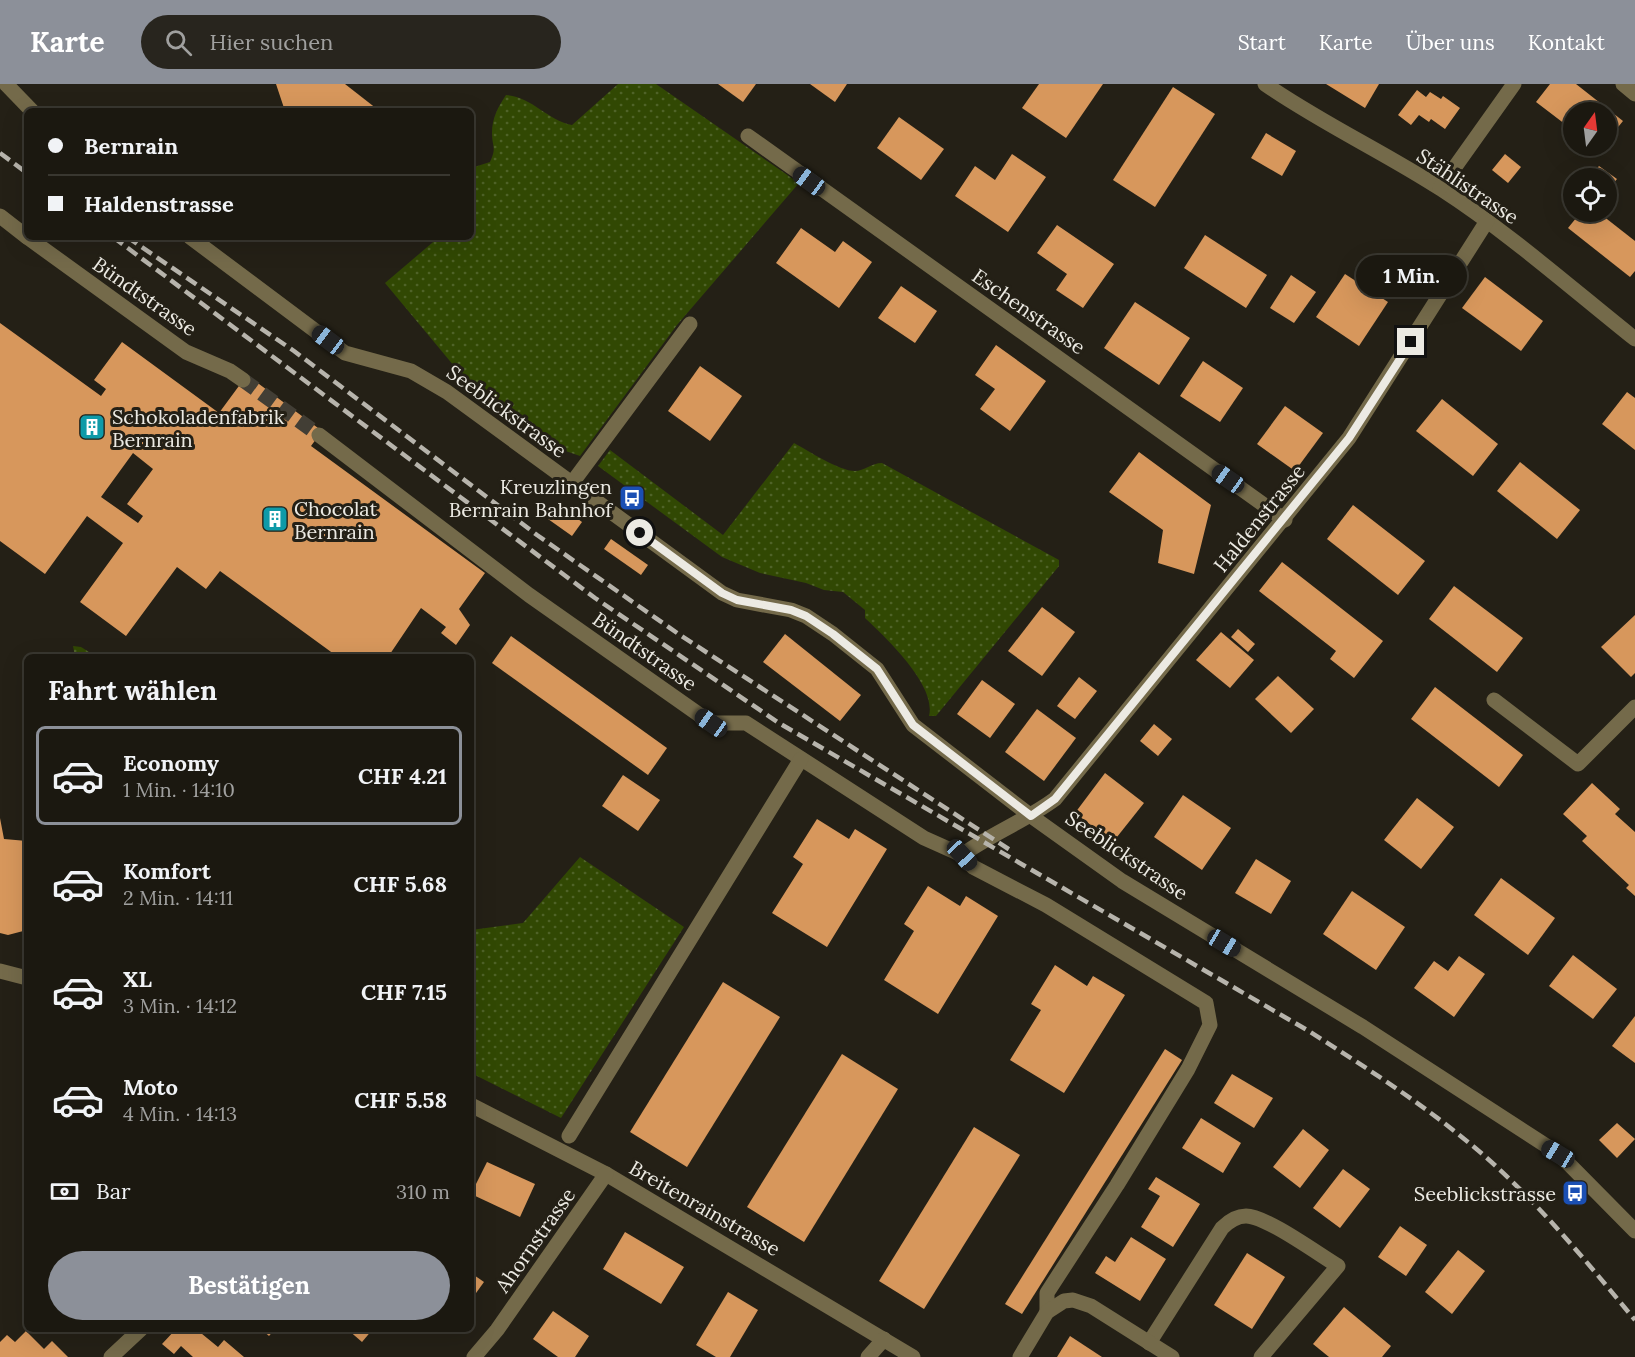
<!DOCTYPE html>
<html lang="de">
<meta charset="utf-8">
<style>
:root{--surface:#1b1810;--page:#28251e;--text:#f1f3f6;--muted:#a0a09f;--line:#393730;--accent:#8c9099}
body{margin:0;font-family:Lora,serif;background:var(--page);color:var(--text);height:100vh;display:flex;flex-direction:column;font-size:22px;white-space:nowrap}
*{box-sizing:border-box;margin:0}
p{font-size:20px;color:var(--muted)}
.icon{flex:none;width:33px;height:33px;fill:none;stroke:currentColor;stroke-width:2;stroke-linecap:round;stroke-linejoin:round}
.map{position:relative;flex:1;overflow:hidden}
.details{position:absolute;left:24px;top:570px;width:450px;height:678px;display:flex;flex-direction:column;background:var(--surface);border-radius:9px;box-shadow:0 6px 24px #0002,0 0 0 2px var(--line)}
.details>*{flex:none}
.hud{position:absolute;left:24px;top:24px;width:450px;height:132px;border-radius:9px;box-shadow:0 6px 24px #0002,0 0 0 2px var(--line);display:grid;align-content:center;height:132px;padding:0 24px;background:var(--surface)}
.needle{width:39px;rotate:14deg}
.fabs{position:absolute;left:1563px;top:18px;display:grid;gap:12px}
.fabs a{display:grid;place-items:center;width:54px;height:54px;border-radius:50%;background:var(--surface);box-shadow:0 6px 24px #0002,0 0 0 2px var(--line);font-size:30px}
.end{position:absolute;width:27px;height:27px;margin:-14px;border:8px solid #eceae3;background:#111;box-shadow:0 0 0 3px #111}
.from{border-radius:50%}
.bubble{position:absolute;height:42px;border-radius:21px;background:var(--surface);box-shadow:0 6px 24px #0002,0 0 0 2px var(--line);font-size:20px;font-weight:800;line-height:42px;text-align:center}
.car{position:absolute;width:18px;height:36px;margin:-18px -9px;border-radius:8px;box-shadow:0 0 4px 2px #0007;background:linear-gradient(#222 24%,#8ab4d8 0 40%,#222 0 76%,#8ab4d8 0 86%,#222 0)}
.hud b{display:flex;align-items:center;gap:21px;height:57px;font-size:22px}
.hud b+b{border-top:2px solid var(--line)}
.hud i{width:15px;height:15px;background:var(--text)}
ul{padding:0;list-style:none}
li{display:flex;align-items:center;gap:18px;height:99px;margin:0 12px 9px;padding:0 12px;border:3px solid transparent;border-radius:9px}
li div{flex:1}
li b{display:block;font-size:22px}
li em{font-style:normal;font-weight:800}
li.on{border-color:var(--accent)}
li>.icon{width:54px;height:54px;stroke-width:1.5}
h2{padding:0 24px;font-size:27px;line-height:72px}
.pay{display:flex;align-items:center;gap:15px;height:66px;padding:0 24px;font-size:22px}
.pay p{margin-inline-start:auto}
.cta{display:flex;gap:12px;margin-top:auto;padding:12px 24px}
.cta a{flex:1;height:69px;border-radius:36px;background:var(--accent);color:#fff;font-size:24px;font-weight:800;line-height:69px;text-align:center}
header{display:flex;align-items:center;gap:36px;box-sizing:border-box;height:84px;padding:0 30px;background:var(--accent);color:#fff}
header strong{font-size:28px}
nav{display:flex;gap:33px;margin-inline-start:auto;font-size:21px}
.search{width:420px;height:54px;background:var(--page);display:flex;align-items:center;gap:15px;box-sizing:border-box;padding:0 21px;border-radius:33px;color:var(--muted);font-size:22px}
.map>svg:first-child{display:block}
.grass{fill:url(#grass-dots)}
.building{fill:#d7975c;fill-rule:evenodd}
.lines{fill:none;stroke-linecap:round;stroke-linejoin:round}
.minor-tunnel{stroke:#423e35;stroke-width:15;stroke-dasharray:15 8;stroke-linecap:butt}
.minor{stroke:#746a4a;stroke-width:15}
.rail{stroke:#b7b4ac;stroke-width:4.5;stroke-dasharray:12 6;stroke-linecap:butt}
.route{stroke:#eceae3;stroke-width:8}
.labels{text-anchor:middle;dominant-baseline:central;stroke-width:6;stroke-linejoin:round;paint-order:stroke}
.street-label{font-size:20px;fill:#eceae3;stroke:#242016}
.poi-label{font-size:20px;fill:#eceae3;stroke:#242016;text-anchor:start}
</style>
<header>
<strong>Karte</strong>
<div class="search"><svg class="icon" aria-label="search" viewBox="0 0 24 24"><circle cx="10" cy="10" r="6"/><path d="M15 15l6 6"/></svg>Hier suchen</div>
<nav><a>Start</a><a>Karte</a><a>Über uns</a><a>Kontakt</a></nav>
</header>
<div class="map">
<svg width="1635" height="1273" viewBox="0 0 1635 1273">
<defs>
<pattern id="grass-dots" width="8" height="8" patternUnits="userSpaceOnUse" patternTransform="scale(1.5)"><rect width="8" height="8" fill="#314803"/><path d="M2 2h.1M6 6h.1" fill="none" stroke="#4f6328" stroke-width="1.8" stroke-linecap="round"/></pattern>
</defs>
<rect width="100%" height="100%" fill="#242016"/>
<g class="grass">
<path d="M618,0H656L799,99L677,241L580,372L557,364L464,294L385,199L439,153H471V84L490,78C497,63 492,63 492,49C492,34 498,23 506,11C531,12 547,36 572,41Z"/>
<path d="M794,359C809,367 839,387 855,387C864,387 872,379 882,379L1059,476V482L936,632H929C937,601 885,553 865,534V526L843,508L824,506L806,499L760,489L722,473L598,382L610,366L723,451Z"/>
<path d="M73,562L81,563L97,573H75Z"/>
<path d="M580,773L684,843L561,1034L471,989V846L523,839Z"/>
</g>
<g class="building">
<path d="M276,0H345L377,25L285,27Z"/>
<path d="M718,0H756L743,18Z"/>
<path d="M810,0H847L835,18Z"/>
<path d="M1039,0H1103L1066,54L1022,24Z"/>
<path d="M1326,0H1379L1365,24Z"/>
<path d="M1550,0H1576L1623,37L1606,58V28H1574V47L1536,18Z"/>
<path d="M1173,3L1215,30L1155,123L1113,96Z"/>
<path d="M1417,6L1426,13L1430,8L1441,15L1443,12L1460,24L1445,45L1431,35L1429,38L1419,31L1411,41L1398,31Z"/>
<path d="M899,33L944,65L921,96L877,64Z"/>
<path d="M1266,49L1296,67L1282,92L1251,74Z"/>
<path d="M1012,70L1046,93L1008,148L955,112L975,82L995,96Z"/>
<path d="M1505,70L1521,83L1508,99L1492,86Z"/>
<path d="M1599,82L1617,95L1606,108V94H1589Z"/>
<path d="M1581,128H1598L1635,157V187L1630,193L1568,144Z"/>
<path d="M1057,141L1114,180L1083,224L1056,206L1067,190L1037,169Z"/>
<path d="M801,144L835,168L843,157L872,178L839,224L776,179Z"/>
<path d="M1205,151L1267,191L1246,224L1184,184Z"/>
<path d="M1345,190L1388,218L1359,262L1316,233Z"/>
<path d="M1291,191L1316,208L1294,239L1270,224Z"/>
<path d="M1485,193L1543,237L1521,267L1462,224Z"/>
<path d="M901,202L937,227L915,259L878,234Z"/>
<path d="M1135,218L1190,254L1159,301L1104,264Z"/>
<path d="M0,239L101,312L106,305L94,296L122,258L219,329L247,291L322,347L311,362L485,489L459,525L470,541L456,561L441,549L446,543L421,524L388,573H338L220,487L206,505L177,483L126,552L80,518L123,459L87,432L45,490L0,457ZM133,369L153,385L127,420L143,432L138,439L101,413Z"/>
<path d="M996,261L1046,297L1010,347L980,325L995,305L975,291Z"/>
<path d="M1203,277L1243,304L1220,338L1180,312Z"/>
<path d="M700,282L742,312L710,357L668,327Z"/>
<path d="M1627,308L1635,314V366L1602,340Z"/>
<path d="M1442,315L1498,360L1473,392L1416,347Z"/>
<path d="M1285,322L1323,349L1295,387L1257,360Z"/>
<path d="M1139,368L1211,421L1194,490L1158,479L1163,446L1109,408Z"/>
<path d="M1520,378L1580,426L1557,455L1497,407Z"/>
<path d="M559,421L582,438L572,452L548,435Z"/>
<path d="M1353,421L1425,477L1398,511L1327,455Z"/>
<path d="M611,455L648,481L641,491L604,465Z"/>
<path d="M1282,478L1383,557L1354,594L1330,575L1336,567L1259,507Z"/>
<path d="M1454,502L1523,554L1497,588L1429,535Z"/>
<path d="M1042,523L1075,548L1042,592L1008,567Z"/>
<path d="M1635,531V589L1631,593L1601,563Z"/>
<path d="M1238,545L1255,560L1248,568L1231,553Z"/>
<path d="M1221,548L1254,576L1230,604L1196,576Z"/>
<path d="M785,550L861,611L840,637L763,578Z"/>
<path d="M511,552L667,664L648,691L492,579Z"/>
<path d="M1278,592L1314,625L1291,649L1255,615Z"/>
<path d="M1079,593L1097,607L1075,635L1057,622Z"/>
<path d="M982,596L1015,620L990,654L957,630Z"/>
<path d="M1435,603L1523,671L1499,703L1411,635Z"/>
<path d="M1037,625L1076,654L1044,697L1005,668Z"/>
<path d="M1154,640L1172,655L1158,672L1140,657Z"/>
<path d="M1105,689L1144,719L1113,758L1075,729Z"/>
<path d="M623,691L660,716L638,747L602,722Z"/>
<path d="M1592,699L1620,725L1615,730L1635,748V812L1626,804L1629,801L1582,757L1587,752L1563,730Z"/>
<path d="M1183,711L1231,744L1202,786L1154,753Z"/>
<path d="M1417,714L1454,743L1421,785L1384,756Z"/>
<path d="M0,734L4,755L27,757V846L8,851L0,849Z"/>
<path d="M817,735L849,755L855,745L887,765L827,863L772,829L803,780L793,773Z"/>
<path d="M1256,775L1291,797L1271,830L1235,809Z"/>
<path d="M1501,794L1555,834L1528,871L1474,831Z"/>
<path d="M928,802L960,822L966,812L998,832L938,930L884,896L914,847L904,840Z"/>
<path d="M1352,807L1405,843L1376,886L1323,850Z"/>
<path d="M1573,871L1617,905L1593,935L1549,902Z"/>
<path d="M1459,872L1485,890L1454,933L1414,904L1434,877L1448,887Z"/>
<path d="M1055,881L1087,902L1093,892L1125,911L1064,1009L1010,976L1041,926L1031,920Z"/>
<path d="M723,898L780,933L687,1083L630,1048Z"/>
<path d="M1635,932V979L1612,962Z"/>
<path d="M1165,965L1182,976L1022,1230L1005,1220Z"/>
<path d="M842,970L898,1005L804,1158L747,1123Z"/>
<path d="M1232,990L1273,1014L1254,1044L1214,1019Z"/>
<path d="M1201,1034L1241,1059L1223,1089L1182,1064Z"/>
<path d="M1617,1039L1635,1055L1617,1074L1599,1056Z"/>
<path d="M974,1043L1020,1071L924,1225L879,1197Z"/>
<path d="M1303,1045L1329,1066L1300,1104L1273,1083Z"/>
<path d="M487,1078L535,1100L520,1133L471,1110Z"/>
<path d="M1343,1085L1370,1105L1340,1144L1313,1124Z"/>
<path d="M1156,1093L1200,1120L1173,1163L1141,1143L1160,1112L1148,1105Z"/>
<path d="M1400,1142L1427,1161L1406,1192L1378,1173Z"/>
<path d="M625,1148L684,1183L661,1220L603,1185Z"/>
<path d="M1131,1153L1166,1175L1140,1217L1095,1189L1106,1172L1115,1178Z"/>
<path d="M1458,1166L1485,1187L1452,1230L1425,1208Z"/>
<path d="M1247,1169L1285,1193L1252,1245L1214,1221Z"/>
<path d="M471,1189L484,1198L471,1216Z"/>
<path d="M728,1208L758,1226L730,1273H716L696,1261Z"/>
<path d="M1344,1223L1391,1262L1382,1273H1329L1313,1260Z"/>
<path d="M553,1227L589,1252L575,1273H558L533,1255Z"/>
<path d="M176,1245H186L192,1249L196,1245L218,1263L224,1256L244,1273H193L181,1262L174,1270L162,1260Z"/>
<path d="M261,1245H275L269,1252Z"/>
<path d="M347,1245H373L362,1258Z"/>
<path d="M26,1247L44,1265L52,1257L68,1273H0V1258L7,1251L15,1258Z"/>
<path d="M1070,1252L1102,1273H1057Z"/>
</g>
<g class="lines">
<path class="minor-tunnel" d="M243,296L319,351"/>
<g class="minor">
<path d="M6,0L32,27"/>
<path d="M1265,0C1321,39 1384,68 1441,105C1509,149 1571,204 1635,255"/>
<path d="M1623,0L1635,10"/>
<path d="M748,52L1285,436"/>
<path d="M1440,104L1514,0"/>
<path d="M0,132L27,153"/>
<path d="M27,153L186,268L230,287L243,296"/>
<path d="M190,153L345,269L411,287L447,308L722,509L737,516L791,526L806,532L833,550L877,585L913,641L1031,732L1122,797L1363,943L1559,1070L1635,1147"/>
<path d="M319,351L529,511L711,639H746L924,754L962,771L973,783L1046,821L1206,919L1210,941L1188,985L1117,1101L1047,1209V1228"/>
<path d="M572,399L690,240"/>
<path d="M1494,616L1578,680L1635,623"/>
<path d="M962,771C991,750 1025,737 1055,715L1349,354L1487,137"/>
<path d="M0,887L27,894"/>
<path d="M471,1021L606,1090L913,1273"/>
<path d="M569,1052L801,675"/>
<path d="M1149,1259L1222,1144C1229,1137 1236,1132 1246,1132C1266,1132 1318,1170 1338,1182L1261,1273"/>
<path d="M111,1273L141,1245"/>
<path d="M474,1273L497,1246L606,1090"/>
<path d="M868,1273L884,1255"/>
<path d="M1020,1273L1047,1228L1064,1217L1073,1216L1091,1222L1172,1273"/>
</g>
<g class="rail">
<path d="M0,69L27,89"/>
<path d="M113,153L595,514L779,639L1307,946C1367,984 1426,1022 1480,1068C1538,1118 1586,1177 1635,1236"/>
<path d="M127,153L294,267L537,451L680,551L1010,766"/>
</g>
</g>
<g class="lines">
<path class="route" d="M640,449L722,509L737,516L791,526L806,532L833,550L877,585L913,641L1031,732L1055,715L1349,354L1411,258"/>
</g>
<defs>
<g id="building-square" transform="scale(1.35)"><rect x="-9" y="-9" width="18" height="18" rx="4" fill="#0f9aa8" stroke="#242016"/><path d="M-4-6H4V6H1V3H-1V6H-4ZM-2.5-4.3h1.7v1.8h-1.7ZM.8-4.3h1.7v1.8H.8ZM-2.5-1h1.7V.8h-1.7ZM.8-1h1.7V.8H.8Z" fill="#fff"/></g>
<g id="bus-square" transform="scale(1.35)"><rect x="-9" y="-9" width="18" height="18" rx="4" fill="#1a4fb4" stroke="#242016"/><path d="M-5-6H5V4H4V6H2V4H-2V6H-4V4H-5ZM-3.5-4V0h7V-4ZM-3.5 1.2v1.5H-2V1.2ZM2 1.2v1.5H3.5V1.2Z" fill="#fff"/></g>
</defs>
<g fill-rule="evenodd">
<use href="#building-square" x="92" y="343"/>
<use href="#bus-square" x="632" y="414"/>
<use href="#building-square" x="275" y="435"/>
<use href="#bus-square" x="1575" y="1109"/>
</g>
<g class="labels">
<g class="street-label">
<text transform="translate(1468 102) rotate(34)">Stählistrasse</text>
<text transform="translate(145 212) rotate(35)">Bündtstrasse</text>
<text transform="translate(1029 227) rotate(35)">Eschenstrasse</text>
<text transform="translate(507 327) rotate(36)">Seeblickstrasse</text>
<text transform="translate(1259 434) rotate(-51)">Haldenstrasse</text>
<text transform="translate(645 567) rotate(35)">Bündtstrasse</text>
<text transform="translate(1127 771) rotate(34)">Seeblickstrasse</text>
<text transform="translate(705 1124) rotate(30)">Breitenrainstrasse</text>
<text transform="translate(535 1156) rotate(-55)">Ahornstrasse</text>
</g>
<g class="poi-label">
<text x="112" y="332">Schokoladenfabrik<tspan x="112" dy="23">Bernrain</tspan></text>
<text x="612" y="402" text-anchor="end">Kreuzlingen<tspan x="612" dy="23">Bernrain Bahnhof</tspan></text>
<text x="294" y="424">Chocolat<tspan x="294" dy="23">Bernrain</tspan></text>
<text x="1556" y="1109" text-anchor="end">Seeblickstrasse</text>
</g>
</g>
</svg>
<div class="fabs">
<a><svg class="needle" viewBox="-14 -14 28 28"><path d="M0-13l5 13h-10z" fill="#e53935"/><path d="M0 13l5-13h-10z" fill="#a0a09f"/></svg></a>
<a><svg class="icon" aria-label="locate" viewBox="0 0 24 24"><circle cx="12" cy="12" r="6"/><path d="M12 2v4M12 18v4M2 12h4M18 12h4"/></svg></a>
</div>
<i class="end from" style="left:640px;top:449px"></i>
<i class="end" style="left:1411px;top:258px"></i>
<div class="bubble" style="left:1356px;top:171px;width:111px">1 Min.</div>
<i class="car" style="left:809px;top:97px;rotate:306deg"></i>
<i class="car" style="left:328px;top:256px;rotate:307deg"></i>
<i class="car" style="left:1228px;top:395px;rotate:305deg"></i>
<i class="car" style="left:711px;top:639px;rotate:305deg"></i>
<i class="car" style="left:962px;top:771px;rotate:137deg"></i>
<i class="car" style="left:1224px;top:859px;rotate:121deg"></i>
<i class="car" style="left:1558px;top:1070px;rotate:301deg"></i>
<div class="hud">
<b><i class="from"></i>Bernrain</b>
<b><i></i>Haldenstrasse</b>
</div>
<section class="details">
<h2>Fahrt wählen</h2>
<ul>
<li class="on"><svg class="icon" aria-label="car" viewBox="0 0 24 24"><path d="M5 17H2v-5l4-1 3-4h7l3 4 3 1v5h-3M9 17h6M6 11h13"/><circle cx="7" cy="17" r="2"/><circle cx="17" cy="17" r="2"/></svg><div><b>Economy</b><p>1 Min. · 14:10</p></div><em>CHF 4.21</em></li>
<li><svg class="icon" aria-label="car" viewBox="0 0 24 24"><path d="M5 17H2v-5l4-1 3-4h7l3 4 3 1v5h-3M9 17h6M6 11h13"/><circle cx="7" cy="17" r="2"/><circle cx="17" cy="17" r="2"/></svg><div><b>Komfort</b><p>2 Min. · 14:11</p></div><em>CHF 5.68</em></li>
<li><svg class="icon" aria-label="car" viewBox="0 0 24 24"><path d="M5 17H2v-5l4-1 3-4h7l3 4 3 1v5h-3M9 17h6M6 11h13"/><circle cx="7" cy="17" r="2"/><circle cx="17" cy="17" r="2"/></svg><div><b>XL</b><p>3 Min. · 14:12</p></div><em>CHF 7.15</em></li>
<li><svg class="icon" aria-label="car" viewBox="0 0 24 24"><path d="M5 17H2v-5l4-1 3-4h7l3 4 3 1v5h-3M9 17h6M6 11h13"/><circle cx="7" cy="17" r="2"/><circle cx="17" cy="17" r="2"/></svg><div><b>Moto</b><p>4 Min. · 14:13</p></div><em>CHF 5.58</em></li>
</ul>
<div class="pay"><svg class="icon" aria-label="cash" viewBox="0 0 24 24"><path d="M3 7h18v10H3z"/><circle cx="12" cy="12" r="2"/></svg>Bar<p>310 m</p></div>
<div class="cta"><a>Bestätigen</a></div>
</section>
</div>
